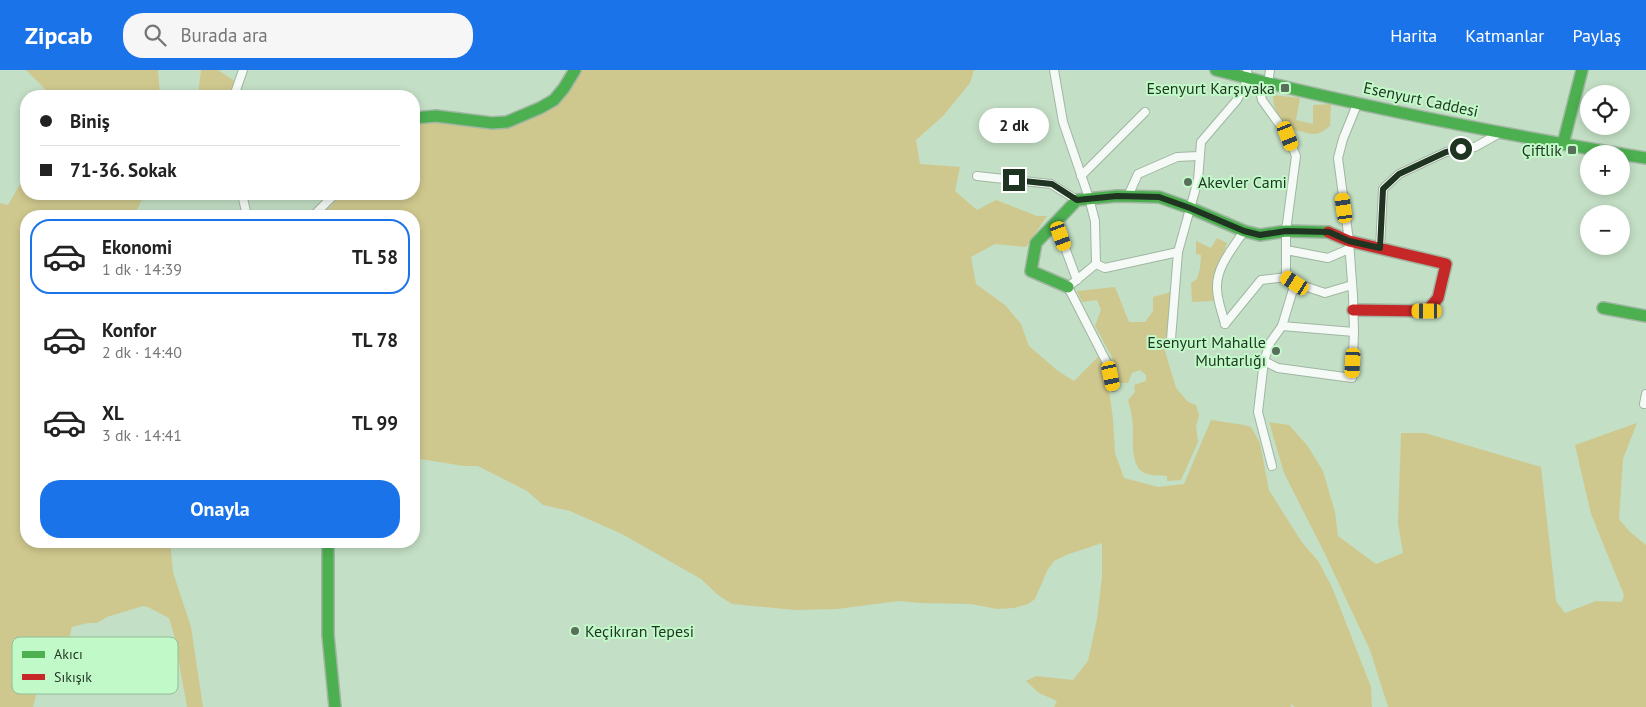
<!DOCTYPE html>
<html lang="tr">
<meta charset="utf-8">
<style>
:root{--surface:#fff;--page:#f6f6f6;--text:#222;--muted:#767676;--line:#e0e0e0;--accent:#1a73e8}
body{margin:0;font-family:"PT Sans",sans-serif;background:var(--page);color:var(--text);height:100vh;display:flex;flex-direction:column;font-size:19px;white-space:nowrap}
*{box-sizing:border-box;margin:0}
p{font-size:16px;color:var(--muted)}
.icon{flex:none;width:28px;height:28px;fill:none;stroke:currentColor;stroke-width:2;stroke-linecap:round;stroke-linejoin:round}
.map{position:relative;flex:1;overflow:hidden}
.side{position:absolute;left:20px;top:140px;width:400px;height:338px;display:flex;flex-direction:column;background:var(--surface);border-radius:20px;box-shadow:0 2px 8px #0003}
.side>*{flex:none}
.top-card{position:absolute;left:20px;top:20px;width:400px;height:110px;border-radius:20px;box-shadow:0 2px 8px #0003;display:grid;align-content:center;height:110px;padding:0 20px;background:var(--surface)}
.controls{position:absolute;left:1580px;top:15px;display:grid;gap:10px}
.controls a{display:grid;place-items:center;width:50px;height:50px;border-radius:50%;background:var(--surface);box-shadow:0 2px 8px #0003;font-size:25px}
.end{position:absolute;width:22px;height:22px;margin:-11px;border:6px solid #1f3421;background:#fff;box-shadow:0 0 0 2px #fff}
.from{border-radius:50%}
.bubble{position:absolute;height:35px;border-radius:18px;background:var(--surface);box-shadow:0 2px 8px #0003;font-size:16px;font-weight:800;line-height:35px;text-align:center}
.car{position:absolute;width:15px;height:30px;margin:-15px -8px;border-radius:6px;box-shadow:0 0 4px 1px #0007;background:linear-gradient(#f5c518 24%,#345 0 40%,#f5c518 0 76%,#345 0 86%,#f5c518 0)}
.top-card b{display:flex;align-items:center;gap:18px;height:48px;font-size:19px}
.top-card b+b{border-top:1px solid var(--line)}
.top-card i{width:12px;height:12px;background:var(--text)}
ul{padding:9px 0 0;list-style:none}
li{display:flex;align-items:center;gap:15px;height:75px;margin:0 10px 8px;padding:0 10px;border:2px solid transparent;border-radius:20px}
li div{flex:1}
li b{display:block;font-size:19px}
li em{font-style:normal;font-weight:800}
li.selected{border-color:var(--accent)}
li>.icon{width:45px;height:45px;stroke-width:1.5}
.action{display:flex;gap:10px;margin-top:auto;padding:10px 20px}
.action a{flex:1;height:58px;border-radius:20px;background:var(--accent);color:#fff;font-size:20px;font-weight:800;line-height:58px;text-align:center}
header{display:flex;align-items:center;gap:30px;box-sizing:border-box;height:70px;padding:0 25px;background:var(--accent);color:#fff}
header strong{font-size:24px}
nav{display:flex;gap:28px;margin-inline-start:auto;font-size:18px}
.search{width:350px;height:45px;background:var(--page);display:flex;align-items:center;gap:12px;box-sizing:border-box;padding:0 18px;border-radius:20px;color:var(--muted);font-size:19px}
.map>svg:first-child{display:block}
.green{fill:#cfc88e}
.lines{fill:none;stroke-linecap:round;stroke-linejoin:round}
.street-casing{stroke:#a0b6a2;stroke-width:10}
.fast-casing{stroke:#a0b6a2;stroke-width:14}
.jam-casing{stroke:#a0b6a2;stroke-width:14}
.street{stroke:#f6faf6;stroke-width:8}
.fast{stroke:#4caf50;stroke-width:11}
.jam{stroke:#c62828;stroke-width:11}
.route{stroke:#1f3421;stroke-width:6}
.poi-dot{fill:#58705a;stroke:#c2f9c8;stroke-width:2}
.labels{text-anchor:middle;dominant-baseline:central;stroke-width:4;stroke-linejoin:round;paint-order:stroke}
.poi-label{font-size:16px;fill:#1f3421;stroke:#c2f9c8;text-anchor:end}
.street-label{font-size:16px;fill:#1f3421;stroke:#c2f9c8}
.key{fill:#c2f9c8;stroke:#91be96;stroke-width:1}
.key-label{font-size:14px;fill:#1f3421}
</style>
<header>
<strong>Zipcab</strong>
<div class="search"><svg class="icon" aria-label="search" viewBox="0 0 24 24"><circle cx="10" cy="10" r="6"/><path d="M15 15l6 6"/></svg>Burada ara</div>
<nav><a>Harita</a><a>Katmanlar</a><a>Paylaş</a></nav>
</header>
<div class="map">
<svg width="1646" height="637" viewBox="0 0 1646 637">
<rect width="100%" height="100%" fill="#c3dfc5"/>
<g class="green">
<path d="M26,0H158L160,26H52Z"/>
<path d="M201,0H218L236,12L230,26H192H198Z"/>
<path d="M580,0H974L970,13L943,46L916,70L920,94L960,97L955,121L977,140L996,130L1037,146H1047L1026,177L995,174L971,187L976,214L1005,235L1021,254L1029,276L1058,301L1074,311L1100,285L1107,305L1113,349L1115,383L1124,408L1158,417L1184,414L1211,350L1244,355L1251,357L1260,373L1269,420L1301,471L1318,491L1332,517L1371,617L1372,637H1295L1291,634V637H1054L1057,631L1039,623L1026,611L1036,606L1073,610L1088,591L1097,549L1102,507V473L1066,485L1054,491L1047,501L1035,529L1028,534L1014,538L997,539L971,534L921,533L899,531L837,539L796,540L732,534L718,525L701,509L622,464L570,441L543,435L527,421L478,396H464L414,388V146H321L342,124H414V53C443,47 474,58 503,58C510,58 518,53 525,50C557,38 565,31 580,0Z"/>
<path d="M1273,25L1300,28L1296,50L1313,54V35L1331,34L1330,56C1312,72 1308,59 1288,60C1281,49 1272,38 1273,25Z"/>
<path d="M26,104V124H203L144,125L134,146H26V471H170L173,502L191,557L203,637H187L174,565L169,548L148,537L143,536L107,547L97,553H88L72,557L59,608H45L36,625L33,637H0V133L8,135Z"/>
<path d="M1217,168L1227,173L1219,197L1214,231L1192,232L1191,213L1197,209L1200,198L1201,185L1196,184V171L1211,178Z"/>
<path d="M1115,217L1129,252H1145L1153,241V227L1171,222L1170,254L1166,267L1165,281L1176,318L1188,332L1196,335L1199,345L1196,356L1198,372L1181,410L1167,411V406C1161,405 1153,406 1147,404C1130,399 1133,371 1133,357C1132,348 1131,339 1128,330L1135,322L1134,315L1146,311V305L1140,300L1132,303L1128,313H1120L1112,287L1095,256L1101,240L1097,230L1082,232L1077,221Z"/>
<path d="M1269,352L1289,355L1307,375L1323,401L1335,442L1338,466L1376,494L1403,483L1398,453L1401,363H1425L1541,397L1556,531L1565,543L1596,531L1622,532L1624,525L1591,444L1575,375L1637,353L1623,389L1619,449L1630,462L1646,475V637H1388L1370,580L1324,482L1284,403Z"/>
</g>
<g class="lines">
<g class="street-casing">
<g id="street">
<path d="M1054,0L1063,52L1089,128L1095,151L1096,194"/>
<path d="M1258,12L1262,30L1288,66L1296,86L1286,161V207"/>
<path d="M1268,14L1270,0"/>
<path d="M234,26L243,0"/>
<path d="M977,106L1051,114L1077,130"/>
<path d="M1081,106L1145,42"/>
<path d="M242,124L247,146"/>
<path d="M1128,126L1138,104L1177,87L1199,86"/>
<path d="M313,146L335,124"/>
<path d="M1060,148L1061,167L1077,210"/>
<path d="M1380,178L1383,119L1399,104L1446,82L1475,77L1500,63"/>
<path d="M1286,180L1328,188L1349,179"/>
<path d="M1096,194L1068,217L1108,295L1113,317"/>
<path d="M1096,194L1105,198L1178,182"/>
<path d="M1225,254L1261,210L1286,207L1295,213L1325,223L1352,215"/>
<path d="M1225,254C1222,242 1217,230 1217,218C1216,197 1233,178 1244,161"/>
<path d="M1282,256L1354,262"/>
<path d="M1171,269L1178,182L1198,110L1201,72L1237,30L1248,9L1247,0"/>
<path d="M1264,291L1278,298L1352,308L1354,262L1353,226L1349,171L1338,88L1343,69L1358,32"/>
<path d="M1644,334L1646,324"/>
<path d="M1272,396L1258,342L1264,291L1270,273L1282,256L1295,213"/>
</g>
</g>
<g class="fast-casing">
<g id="fast">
<path d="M1216,0C1349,34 1485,61 1621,84"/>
<path d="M414,48L436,46L492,53L507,52L540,38L554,30L564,18L575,0"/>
<path d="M1563,74L1582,0"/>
<path d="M1621,84L1646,88"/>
<path d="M1068,217L1031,201L1036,173L1077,130L1117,126L1159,127L1190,138L1244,161L1260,165L1286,161L1328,162"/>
<path d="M1603,238L1646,246"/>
<path d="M328,471V565L335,637"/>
</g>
</g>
<g class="jam-casing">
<path id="jam" d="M1328,162L1349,171L1446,194L1438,228L1427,241L1353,240"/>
</g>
<use href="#street" class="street"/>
<use href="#fast" class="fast"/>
<use href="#jam" class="jam"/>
</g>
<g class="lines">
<path class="route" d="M1014,110L1052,114L1077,130L1117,126L1159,127L1190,138L1244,161L1260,165L1286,161L1329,162L1349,171L1380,178L1383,119L1399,104L1446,82L1461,79"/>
</g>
<g class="poi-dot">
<rect x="1280" y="13" width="10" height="10" rx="2.5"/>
<rect x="1567" y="75" width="10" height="10" rx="2.5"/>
<circle cx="1188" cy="112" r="5"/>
<circle cx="1276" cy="281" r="5"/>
<circle cx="575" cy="561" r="5"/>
</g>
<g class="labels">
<g class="poi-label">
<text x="1275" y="18">Esenyurt Karşıyaka</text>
<text x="1562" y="80">Çiftlik</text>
<text x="1198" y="112" text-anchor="start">Akevler Cami</text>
<text x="1266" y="272">Esenyurt Mahalle<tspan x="1266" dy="18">Muhtarlığı</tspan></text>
<text x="585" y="561" text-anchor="start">Keçikıran Tepesi</text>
</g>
<g class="street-label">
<text transform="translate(1421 29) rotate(12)">Esenyurt Caddesi</text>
</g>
</g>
<rect x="12" y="567" width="166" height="57" rx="8" class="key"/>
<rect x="22" y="581" width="23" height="7" fill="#4caf50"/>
<rect x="22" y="604" width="23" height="6" fill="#c62828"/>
<g class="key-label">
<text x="54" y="589">Akıcı</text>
<text x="54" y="612">Sıkışık</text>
</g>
</svg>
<div class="controls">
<a><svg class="icon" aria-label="locate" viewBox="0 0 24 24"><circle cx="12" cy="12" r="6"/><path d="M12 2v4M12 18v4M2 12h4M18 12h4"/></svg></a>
<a>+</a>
<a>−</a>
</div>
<i class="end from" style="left:1461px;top:79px"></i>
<i class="end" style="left:1014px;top:110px"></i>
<div class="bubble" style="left:979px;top:38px;width:70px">2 dk</div>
<i class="car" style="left:1288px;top:66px;rotate:158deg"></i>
<i class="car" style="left:1344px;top:138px;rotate:352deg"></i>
<i class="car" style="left:1061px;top:166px;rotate:160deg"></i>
<i class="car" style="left:1295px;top:213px;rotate:303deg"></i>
<i class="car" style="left:1427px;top:241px;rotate:270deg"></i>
<i class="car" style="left:1353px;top:293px;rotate:183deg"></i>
<i class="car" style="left:1111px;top:306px;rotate:168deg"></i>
<div class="top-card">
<b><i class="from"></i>Biniş</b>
<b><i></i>71-36. Sokak</b>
</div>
<section class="side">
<ul>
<li class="selected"><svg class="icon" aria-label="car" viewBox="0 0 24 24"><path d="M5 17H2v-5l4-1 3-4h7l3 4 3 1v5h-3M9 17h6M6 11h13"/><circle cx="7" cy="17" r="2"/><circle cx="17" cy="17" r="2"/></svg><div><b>Ekonomi</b><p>1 dk · 14:39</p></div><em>TL 58</em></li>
<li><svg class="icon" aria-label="car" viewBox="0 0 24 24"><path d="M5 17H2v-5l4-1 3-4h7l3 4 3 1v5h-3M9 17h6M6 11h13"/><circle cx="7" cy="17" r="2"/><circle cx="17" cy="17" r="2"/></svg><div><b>Konfor</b><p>2 dk · 14:40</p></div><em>TL 78</em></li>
<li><svg class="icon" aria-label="car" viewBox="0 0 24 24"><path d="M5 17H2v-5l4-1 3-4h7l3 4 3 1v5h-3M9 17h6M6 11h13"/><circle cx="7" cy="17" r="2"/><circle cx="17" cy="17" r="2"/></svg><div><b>XL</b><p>3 dk · 14:41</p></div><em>TL 99</em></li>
</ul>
<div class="action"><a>Onayla</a></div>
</section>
</div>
